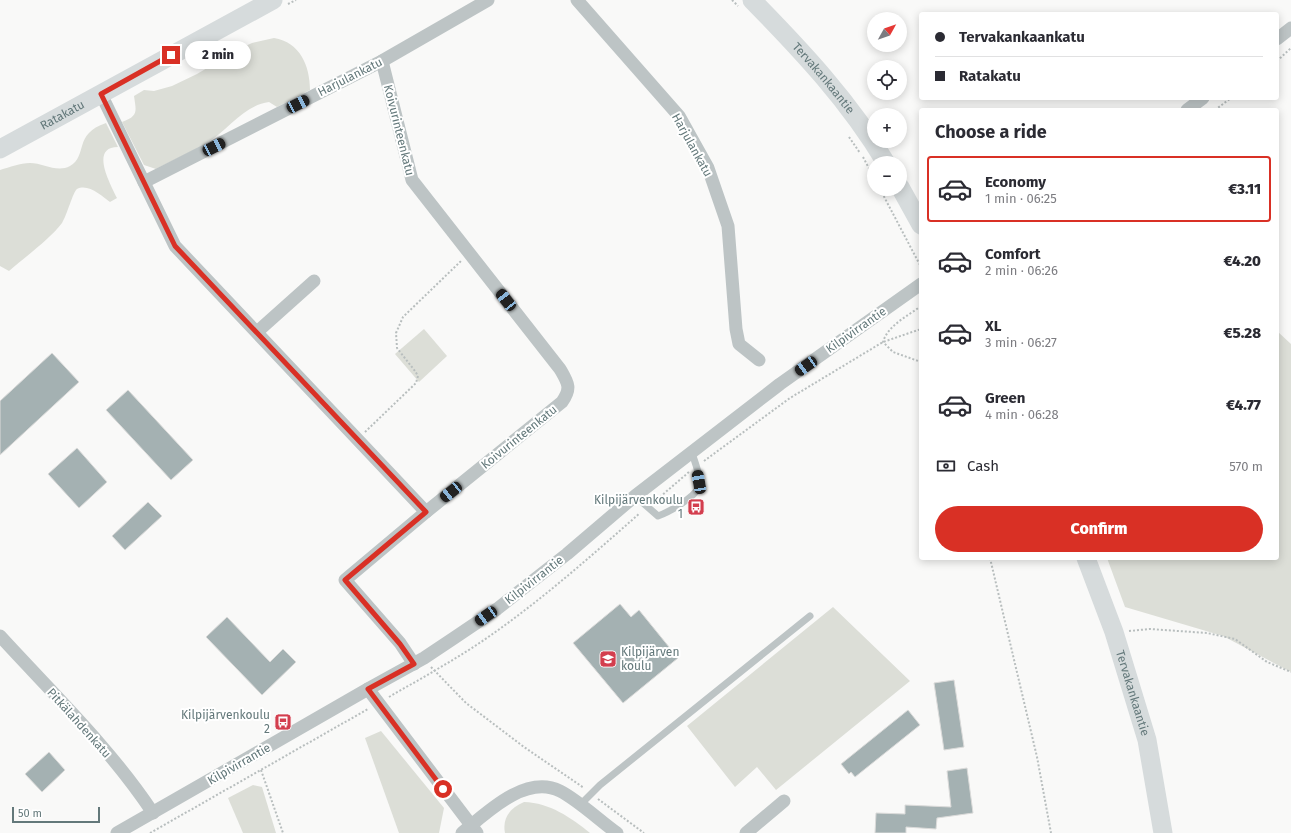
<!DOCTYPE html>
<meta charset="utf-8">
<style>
:root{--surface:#fff;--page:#f7f7f7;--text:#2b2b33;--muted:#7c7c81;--line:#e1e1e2;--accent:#d93025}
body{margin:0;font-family:"Fira Sans",sans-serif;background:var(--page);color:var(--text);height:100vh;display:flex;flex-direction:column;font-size:15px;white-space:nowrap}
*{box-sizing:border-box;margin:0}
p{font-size:13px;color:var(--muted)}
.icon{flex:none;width:22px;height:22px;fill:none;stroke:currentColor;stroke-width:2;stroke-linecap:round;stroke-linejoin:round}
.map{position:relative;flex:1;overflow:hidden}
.drawer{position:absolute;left:919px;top:108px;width:360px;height:452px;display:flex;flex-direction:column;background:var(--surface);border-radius:4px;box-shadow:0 2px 10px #0003}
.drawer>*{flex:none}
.banner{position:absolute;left:919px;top:12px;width:360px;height:88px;border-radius:4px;box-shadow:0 2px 10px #0003;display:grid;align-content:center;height:88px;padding:0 16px;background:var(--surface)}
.needle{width:26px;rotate:50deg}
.tools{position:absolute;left:867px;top:12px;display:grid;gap:8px}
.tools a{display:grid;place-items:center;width:40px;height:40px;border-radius:50%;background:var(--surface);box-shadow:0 2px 10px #0003;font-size:20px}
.scale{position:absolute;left:12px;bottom:10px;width:88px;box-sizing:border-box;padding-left:4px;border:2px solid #63787a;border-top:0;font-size:11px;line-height:14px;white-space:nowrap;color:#63787a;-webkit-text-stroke:3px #fff;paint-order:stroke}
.end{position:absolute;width:18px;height:18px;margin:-9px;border:5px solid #d93025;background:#fff;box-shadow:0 0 0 2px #fff}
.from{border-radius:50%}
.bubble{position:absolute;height:28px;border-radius:14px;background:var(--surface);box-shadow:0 2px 10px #0003;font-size:13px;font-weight:800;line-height:28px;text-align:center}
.car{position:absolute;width:12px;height:24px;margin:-12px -6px;border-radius:5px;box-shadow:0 0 3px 1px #0007;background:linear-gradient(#222 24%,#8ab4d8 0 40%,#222 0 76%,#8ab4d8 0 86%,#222 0)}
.banner b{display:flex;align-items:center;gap:14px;height:38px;font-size:15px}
.banner b+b{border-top:1px solid var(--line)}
.banner i{width:10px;height:10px;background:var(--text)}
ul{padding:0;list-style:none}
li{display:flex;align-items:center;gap:12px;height:66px;margin:0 8px 6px;padding:0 8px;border:2px solid transparent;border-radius:4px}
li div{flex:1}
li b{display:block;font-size:15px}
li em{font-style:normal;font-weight:800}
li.selected{border-color:var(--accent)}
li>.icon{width:36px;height:36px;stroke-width:1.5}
h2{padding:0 16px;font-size:18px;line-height:48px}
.pay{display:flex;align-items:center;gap:10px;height:44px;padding:0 16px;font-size:15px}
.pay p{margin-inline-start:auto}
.action{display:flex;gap:8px;margin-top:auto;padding:8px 16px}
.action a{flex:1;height:46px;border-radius:24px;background:var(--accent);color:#fff;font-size:16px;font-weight:800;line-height:46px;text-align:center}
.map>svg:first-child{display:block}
.green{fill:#dcded7}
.building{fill:#a4b1b2;stroke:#dbdbda}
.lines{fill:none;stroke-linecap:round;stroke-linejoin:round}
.path{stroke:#b8bebe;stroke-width:2;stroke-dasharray:2 2;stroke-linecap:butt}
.lane{stroke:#bdc4c5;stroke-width:7}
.street{stroke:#bdc4c5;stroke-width:13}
.secondary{stroke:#d6dbdc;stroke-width:19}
.route{stroke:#d93025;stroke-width:5}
.labels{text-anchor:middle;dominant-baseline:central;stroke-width:4;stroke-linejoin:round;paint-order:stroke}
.street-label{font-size:12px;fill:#63787a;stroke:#fff}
.poi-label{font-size:12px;fill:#63787a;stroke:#fff;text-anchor:end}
</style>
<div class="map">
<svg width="1291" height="833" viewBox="0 0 1291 833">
<rect width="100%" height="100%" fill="#f9f9f8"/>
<g class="green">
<path d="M274,38C300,42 310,66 310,90L277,107L269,102C244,105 228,130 208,142C191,152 173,160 156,169L144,165L122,122C139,116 136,111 134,96L144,90L154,91L172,86L197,74L239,49L252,43Z"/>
<path d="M106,123L118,147C89,147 111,185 117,198L110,202C102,196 88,183 77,189C73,192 67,215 62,223C50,239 25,257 9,271L0,266V170C10,167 20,163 30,163C43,163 57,173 70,166C88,156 73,134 106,123Z"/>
<path d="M424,329L447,356L419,382L395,354Z"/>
<path d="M1277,331L1291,344V672L1223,636L1125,607L1107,558H1277Z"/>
<path d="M833,607L910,681L776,790L757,767L735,787L687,726Z"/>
<path d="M381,731L444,808L439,833H399L365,738Z"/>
<path d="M253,785L262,787L276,833H243L228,798Z"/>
<path d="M524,802C550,803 570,817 590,833H505C502,818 510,808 524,802Z"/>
</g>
<g class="building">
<path d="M52,353L79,382L0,455V401Z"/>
<path d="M128,390L193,460L171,480L106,410Z"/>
<path d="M77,448L107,482L79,508L48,474Z"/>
<path d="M148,502L162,516L125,550L112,536Z"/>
<path d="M620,604L631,617L639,610L678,658L623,703L573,643Z"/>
<path d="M227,617L270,662L283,649L296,662L262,695L206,637Z"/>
<path d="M954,680L964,747L944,750L934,683Z"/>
<path d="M908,710L920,725L855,777L851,772L849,774L841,764Z"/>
<path d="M49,752L65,770L42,792L25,774Z"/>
<path d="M967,768L973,813L937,818L936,829L906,827V833H875L876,813L905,814V805L951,807L947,771Z"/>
</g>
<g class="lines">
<g class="path">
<path d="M732,0L738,6"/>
<path d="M288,4L296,0"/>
<path d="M1277,61L1291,48"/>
<path d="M1215,110L1231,98"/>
<path d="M849,137L860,153"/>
<path d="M863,157L874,178"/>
<path d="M880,189L921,267"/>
<path d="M921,306C908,316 888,325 883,342L893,352L921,362"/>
<path d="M365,432L416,383L418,376L415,371L397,348L396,333L403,317L461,261"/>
<path d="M704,461L790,398L883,342L921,329"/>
<path d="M654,502L689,472"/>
<path d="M990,558L1037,757L1051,833"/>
<path d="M1129,631L1150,629L1207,633L1235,639L1267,662L1291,672"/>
<path d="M431,667L466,703L524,747L584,788"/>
<path d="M389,697C420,679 451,662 481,642C537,604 589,558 640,513"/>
<path d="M261,770L283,833"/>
<path d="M598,799L644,833"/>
<path d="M150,833L368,709"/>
</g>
<g class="lane">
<path d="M635,496L658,516C669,512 694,498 699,487C702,479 694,460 692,453"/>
<path d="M580,805L600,785L810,616"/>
</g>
<g class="street">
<path d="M577,0L679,116L708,168L728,226L736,329L739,344L759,360"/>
<path d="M1277,39L1291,28"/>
<path d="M382,61L412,180L560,369C568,383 572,388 562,402L426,512L345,580L400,643L414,664"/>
<path d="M101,94L175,246L426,512"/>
<path d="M1187,110L1203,98"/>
<path d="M144,182L382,61L488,0"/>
<path d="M257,332L314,281"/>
<path d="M0,636C52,693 110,748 153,813"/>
<path d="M368,689L477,833"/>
<path d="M117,833L368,689L424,658L454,638L497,609L567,554L635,496L780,384L921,284"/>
<path d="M462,833C487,812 526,774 560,791C578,800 600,821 617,833"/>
<path d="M746,833L784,801"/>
</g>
<g class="secondary">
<path id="s1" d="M752,0C801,50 850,102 886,163"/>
<path id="s2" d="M0,149L273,0"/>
<path d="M900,187L921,225"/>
<path id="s3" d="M1086,558L1114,632L1147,740L1163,833"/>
</g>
</g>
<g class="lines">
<path class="route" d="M171,55L101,94L175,246L426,512L345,580L400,644L414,664L368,689L443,789"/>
</g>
<defs>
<g id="bus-square" transform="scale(0.9)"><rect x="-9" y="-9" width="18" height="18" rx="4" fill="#d33e4e" stroke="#fff"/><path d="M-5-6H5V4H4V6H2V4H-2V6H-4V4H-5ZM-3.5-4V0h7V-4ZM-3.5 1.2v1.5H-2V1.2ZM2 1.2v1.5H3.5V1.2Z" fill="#fff"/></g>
<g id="school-square" transform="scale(0.9)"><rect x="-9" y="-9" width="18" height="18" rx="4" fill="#d33e4e" stroke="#fff"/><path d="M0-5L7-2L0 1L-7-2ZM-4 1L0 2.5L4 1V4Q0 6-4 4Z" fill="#fff"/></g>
</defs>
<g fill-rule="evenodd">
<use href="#bus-square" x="696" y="507"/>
<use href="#school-square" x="608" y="659"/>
<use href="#bus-square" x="283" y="722"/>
</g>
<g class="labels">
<g class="street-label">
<text transform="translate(350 77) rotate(-27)">Harjulankatu</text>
<text stroke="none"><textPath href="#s1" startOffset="106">Tervakankaantie</textPath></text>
<text stroke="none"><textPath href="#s2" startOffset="71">Ratakatu</textPath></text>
<text transform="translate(399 130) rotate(76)">Koivurinteenkatu</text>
<text transform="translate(692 145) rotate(61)">Harjulankatu</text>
<text transform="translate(856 330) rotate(-35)">Kilpivirrantie</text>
<text transform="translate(519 437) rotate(-39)">Koivurinteenkatu</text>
<text transform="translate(534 580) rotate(-38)">Kilpivirrantie</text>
<text stroke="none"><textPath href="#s3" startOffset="143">Tervakankaantie</textPath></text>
<text transform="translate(79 723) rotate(48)">Pitkälahdenkatu</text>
<text transform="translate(239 764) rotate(-30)">Kilpivirrantie</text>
</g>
<g class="poi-label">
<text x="683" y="500">Kilpijärvenkoulu<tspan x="683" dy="14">1</tspan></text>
<text x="621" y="652" text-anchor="start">Kilpijärven<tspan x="621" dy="14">koulu</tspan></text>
<text x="270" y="715">Kilpijärvenkoulu<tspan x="270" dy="14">2</tspan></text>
</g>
</g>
</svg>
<div class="tools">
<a><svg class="needle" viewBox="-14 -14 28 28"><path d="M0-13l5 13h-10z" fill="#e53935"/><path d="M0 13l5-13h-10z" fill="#7c7c81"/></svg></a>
<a><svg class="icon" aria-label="locate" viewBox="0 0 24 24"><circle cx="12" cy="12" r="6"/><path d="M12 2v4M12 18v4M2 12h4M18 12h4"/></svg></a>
<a>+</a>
<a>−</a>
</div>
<div class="scale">50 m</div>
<i class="end from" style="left:443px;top:789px"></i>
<i class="end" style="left:171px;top:55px"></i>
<div class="bubble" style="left:185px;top:41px;width:66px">2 min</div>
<i class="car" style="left:298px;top:104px;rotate:63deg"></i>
<i class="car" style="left:214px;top:147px;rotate:63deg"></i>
<i class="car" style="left:506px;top:300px;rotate:322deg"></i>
<i class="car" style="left:806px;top:366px;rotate:235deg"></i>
<i class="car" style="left:699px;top:482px;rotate:350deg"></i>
<i class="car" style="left:451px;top:492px;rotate:231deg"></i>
<i class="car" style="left:486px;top:616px;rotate:235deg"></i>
<div class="banner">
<b><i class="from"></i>Tervakankaankatu</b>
<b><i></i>Ratakatu</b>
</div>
<section class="drawer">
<h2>Choose a ride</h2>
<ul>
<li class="selected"><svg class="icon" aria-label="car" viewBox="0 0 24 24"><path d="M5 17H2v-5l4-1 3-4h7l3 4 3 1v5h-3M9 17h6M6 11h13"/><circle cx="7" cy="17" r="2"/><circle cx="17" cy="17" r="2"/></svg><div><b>Economy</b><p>1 min · 06:25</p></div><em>€3.11</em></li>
<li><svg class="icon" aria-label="car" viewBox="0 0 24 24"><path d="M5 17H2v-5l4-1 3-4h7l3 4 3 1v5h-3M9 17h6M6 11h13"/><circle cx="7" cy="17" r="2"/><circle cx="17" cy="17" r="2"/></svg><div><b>Comfort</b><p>2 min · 06:26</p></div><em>€4.20</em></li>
<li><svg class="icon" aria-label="car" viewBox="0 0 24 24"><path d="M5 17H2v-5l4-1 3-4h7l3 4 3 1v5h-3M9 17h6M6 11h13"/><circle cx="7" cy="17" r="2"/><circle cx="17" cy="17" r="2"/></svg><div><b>XL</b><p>3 min · 06:27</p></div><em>€5.28</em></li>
<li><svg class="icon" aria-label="car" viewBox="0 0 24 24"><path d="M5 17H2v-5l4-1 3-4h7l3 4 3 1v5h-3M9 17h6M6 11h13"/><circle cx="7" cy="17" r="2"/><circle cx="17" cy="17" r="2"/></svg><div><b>Green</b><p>4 min · 06:28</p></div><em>€4.77</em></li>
</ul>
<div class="pay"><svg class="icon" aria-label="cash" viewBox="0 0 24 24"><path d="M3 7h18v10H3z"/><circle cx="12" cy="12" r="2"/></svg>Cash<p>570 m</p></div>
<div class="action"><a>Confirm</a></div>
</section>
</div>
